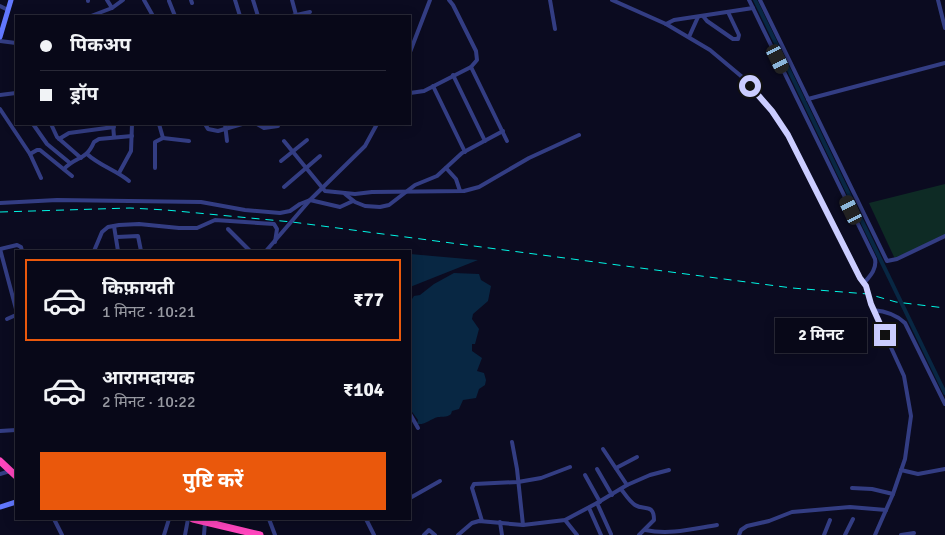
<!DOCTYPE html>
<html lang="hi">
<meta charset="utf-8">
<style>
:root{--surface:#080818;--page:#111121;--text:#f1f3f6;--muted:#989aa2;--line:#292937;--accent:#ea580c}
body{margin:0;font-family:Signika,"Noto Sans Devanagari",sans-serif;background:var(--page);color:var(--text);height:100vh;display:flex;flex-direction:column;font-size:19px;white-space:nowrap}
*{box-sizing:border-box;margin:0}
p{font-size:16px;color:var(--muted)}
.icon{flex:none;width:28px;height:28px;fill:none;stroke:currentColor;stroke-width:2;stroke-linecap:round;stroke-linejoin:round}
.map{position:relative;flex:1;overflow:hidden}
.details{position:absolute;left:15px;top:250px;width:396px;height:270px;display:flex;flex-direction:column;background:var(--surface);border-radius:0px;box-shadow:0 2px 12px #0003,0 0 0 1px var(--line)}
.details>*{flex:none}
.banner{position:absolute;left:15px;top:15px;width:396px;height:110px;border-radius:0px;box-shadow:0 2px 12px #0003,0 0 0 1px var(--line);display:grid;align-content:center;height:110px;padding:0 25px;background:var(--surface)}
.end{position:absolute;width:22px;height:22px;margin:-11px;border:6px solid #cbcdff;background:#111;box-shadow:0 0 0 2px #111}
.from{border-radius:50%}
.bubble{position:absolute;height:35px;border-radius:0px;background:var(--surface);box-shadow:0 2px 12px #0003,0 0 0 1px var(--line);font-size:16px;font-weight:700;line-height:35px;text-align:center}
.car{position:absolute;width:15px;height:30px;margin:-15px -8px;border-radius:6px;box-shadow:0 0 4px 1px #0007;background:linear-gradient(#222 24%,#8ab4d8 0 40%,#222 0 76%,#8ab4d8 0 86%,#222 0)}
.banner b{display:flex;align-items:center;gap:18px;height:48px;font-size:19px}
.banner b+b{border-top:1px solid var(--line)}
.banner i{width:12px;height:12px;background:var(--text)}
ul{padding:9px 0 0;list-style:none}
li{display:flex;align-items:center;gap:15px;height:82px;margin:0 10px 8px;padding:0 15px;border:2px solid transparent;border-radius:0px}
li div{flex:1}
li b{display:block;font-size:19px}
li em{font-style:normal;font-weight:700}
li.current{border-color:var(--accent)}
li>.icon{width:45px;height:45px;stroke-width:1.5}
.button{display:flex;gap:10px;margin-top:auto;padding:10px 25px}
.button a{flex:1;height:58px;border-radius:0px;background:var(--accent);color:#fff;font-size:20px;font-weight:700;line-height:58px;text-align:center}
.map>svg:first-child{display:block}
.green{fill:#0e2b25}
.water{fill:#082743}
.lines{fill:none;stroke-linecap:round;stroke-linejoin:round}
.canal{stroke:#082743;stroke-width:4}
.street{stroke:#333d83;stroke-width:4}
.secondary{stroke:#6278ff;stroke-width:5}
.highway{stroke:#ff46be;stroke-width:7}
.rail{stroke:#00f6e4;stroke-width:1;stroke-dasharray:8 6;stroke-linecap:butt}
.route{stroke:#cbcdff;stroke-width:6}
</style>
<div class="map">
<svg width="945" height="535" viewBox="0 0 945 535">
<rect width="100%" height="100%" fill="#0b0b20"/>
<path class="green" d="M945,184V237L895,259L869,203Z"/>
<g class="water">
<path d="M410,254L478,260L410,287Z"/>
<path d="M454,273L479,274L481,280L491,286L488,301L473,314L472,319L479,329L475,344H472V351L482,358L477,371L484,373L486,380L485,385L479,389L476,398L463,400L459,409L452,411L451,414C446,418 444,416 438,417C430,419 426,425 417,424L418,420L410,409V302L414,296L420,295L434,284Z"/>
</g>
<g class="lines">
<path class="canal" d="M755,0L945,393"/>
<g class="street">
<path d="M88,0V1"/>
<path d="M107,0L112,8L123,0"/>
<path d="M144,0L153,16"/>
<path d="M191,0L192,3"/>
<path d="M235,0L240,16"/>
<path d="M253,0L258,16"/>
<path d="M292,0L296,15"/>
<path d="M550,0L555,29"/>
<path d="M612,0L666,24L710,50L741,76L760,96L788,135L860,278L866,286L871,304L904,376L911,416L905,459L893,494L875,535"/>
<path d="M749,0L875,259C877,269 870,276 864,283"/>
<path d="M760,0L887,261L897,259L945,236"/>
<path d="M938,0L945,28"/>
<path d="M169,1L175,16"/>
<path d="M0,6L8,10"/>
<path d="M91,16L112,8"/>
<path d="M292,16L310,12"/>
<path d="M703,16L707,21L733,39H738L739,35L728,12"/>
<path d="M666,24L674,20L753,8"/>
<path d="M689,37L698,17"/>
<path d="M0,41L16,43"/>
<path d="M410,52L430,0"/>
<path d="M471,67L507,141"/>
<path d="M453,75L485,141"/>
<path d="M433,86L465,152"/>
<path d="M410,93L424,91L471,67L477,60L476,51L453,5L449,0"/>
<path d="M0,95L16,93"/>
<path d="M808,99L945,63"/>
<path d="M0,109L30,154L41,178"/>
<path d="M33,124L47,144L70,163"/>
<path d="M51,124L57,137L81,158"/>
<path d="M113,124L114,137"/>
<path d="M205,124L208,129L218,131L242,124"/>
<path d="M225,124L227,141"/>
<path d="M257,124L264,128L278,126"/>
<path d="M163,138L189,141"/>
<path d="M59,139L69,133L114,127"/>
<path d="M284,141L325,191L355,194L372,192L464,191L479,187L529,158L579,135"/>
<path d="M30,154L37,150H40L72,176"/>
<path d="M87,154C100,166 116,170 129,181"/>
<path d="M281,161L307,140"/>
<path d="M155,168V142L163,138L159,124"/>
<path d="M446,168L456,179L460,191"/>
<path d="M64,169C76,156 86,161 94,142L99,139L132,136"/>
<path d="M119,173L131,151L132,124"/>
<path d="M284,187L320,156"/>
<path d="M345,194L355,202L365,206L380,207L389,205L415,185L437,176L462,153L503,131"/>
<path d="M0,203L57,200L201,202L245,210L280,213L290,211L300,204L310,200L340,207L353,201"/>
<path d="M114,226L118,251"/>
<path d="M228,229L250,251"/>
<path d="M117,237L138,236L141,251"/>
<path d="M0,249L16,309"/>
<path d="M0,249L17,245L21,247L22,251"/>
<path d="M94,251L102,232L108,227L119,225L139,224L179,228H197L215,220L274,224L277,229L275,242"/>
<path d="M266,251L310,200L365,146L377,124"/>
<path d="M873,310C884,311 897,315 905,323L945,404"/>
<path d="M7,319L16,315"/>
<path d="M410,414L418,428"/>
<path d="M0,431L16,430"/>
<path d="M512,442L517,469L523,525"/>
<path d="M603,449L627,485"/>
<path d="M616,468L637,457"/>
<path d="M597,469L612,495"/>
<path d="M901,470L918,474L945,469"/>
<path d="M0,474L10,471"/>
<path d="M585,475L600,502"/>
<path d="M852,488L872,489L893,494"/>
<path d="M621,489C625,494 629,501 635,505C644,511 654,503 654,520L639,535"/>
<path d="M410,498L440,481"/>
<path d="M597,503L611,534"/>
<path d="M589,508L601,535"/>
<path d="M54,519L62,535"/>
<path d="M269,519L275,535"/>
<path d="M366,519L374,535"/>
<path d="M565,520L577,535"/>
<path d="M482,521L472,488L474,484L518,482L541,478L570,467"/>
<path d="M500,522L502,535"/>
<path d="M645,530C670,535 692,529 717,525"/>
<path d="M164,535L169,519"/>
<path d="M185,535L188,519"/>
<path d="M204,535L205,522"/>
<path d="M424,535L429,530L435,535"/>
<path d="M458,535L472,523L479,521L523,525L565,520L597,503L627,485L650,475L669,470"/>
<path d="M739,535L741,530L747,526L769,521L792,512L850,507L886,510"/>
<path d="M824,535L830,520"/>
<path d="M845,535L853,519"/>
<path d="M901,535L914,533"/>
</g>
<g class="secondary">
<path d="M0,37L11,0"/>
<path d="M0,507L16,502"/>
</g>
<g class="highway">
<path d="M0,461L16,476"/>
<path d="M193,519L260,535"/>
</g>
<path class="rail" d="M0,212L130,208L166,210L292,222L792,288L868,294L896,302L945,308"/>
</g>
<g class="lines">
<path class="route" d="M750,86L772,111L788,135L860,278L866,286L871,304L885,335"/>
</g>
</svg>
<i class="end from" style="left:750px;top:86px"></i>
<i class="end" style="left:885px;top:335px"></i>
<div class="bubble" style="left:775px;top:318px;width:92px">2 मिनट</div>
<i class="car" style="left:778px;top:59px;rotate:154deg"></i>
<i class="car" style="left:851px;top:210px;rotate:334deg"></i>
<div class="banner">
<b><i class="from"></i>पिकअप</b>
<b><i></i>ड्रॉप</b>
</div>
<section class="details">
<ul>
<li class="current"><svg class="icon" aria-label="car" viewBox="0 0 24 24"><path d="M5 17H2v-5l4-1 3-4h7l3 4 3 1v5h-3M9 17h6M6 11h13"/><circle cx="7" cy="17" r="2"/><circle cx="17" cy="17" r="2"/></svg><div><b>किफ़ायती</b><p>1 मिनट · 10:21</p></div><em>₹77</em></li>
<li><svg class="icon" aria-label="car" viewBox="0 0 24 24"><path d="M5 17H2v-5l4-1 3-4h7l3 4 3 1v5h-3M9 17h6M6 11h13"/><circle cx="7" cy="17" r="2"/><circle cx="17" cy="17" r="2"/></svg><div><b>आरामदायक</b><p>2 मिनट · 10:22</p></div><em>₹104</em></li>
</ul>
<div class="button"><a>पुष्टि करें</a></div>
</section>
</div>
